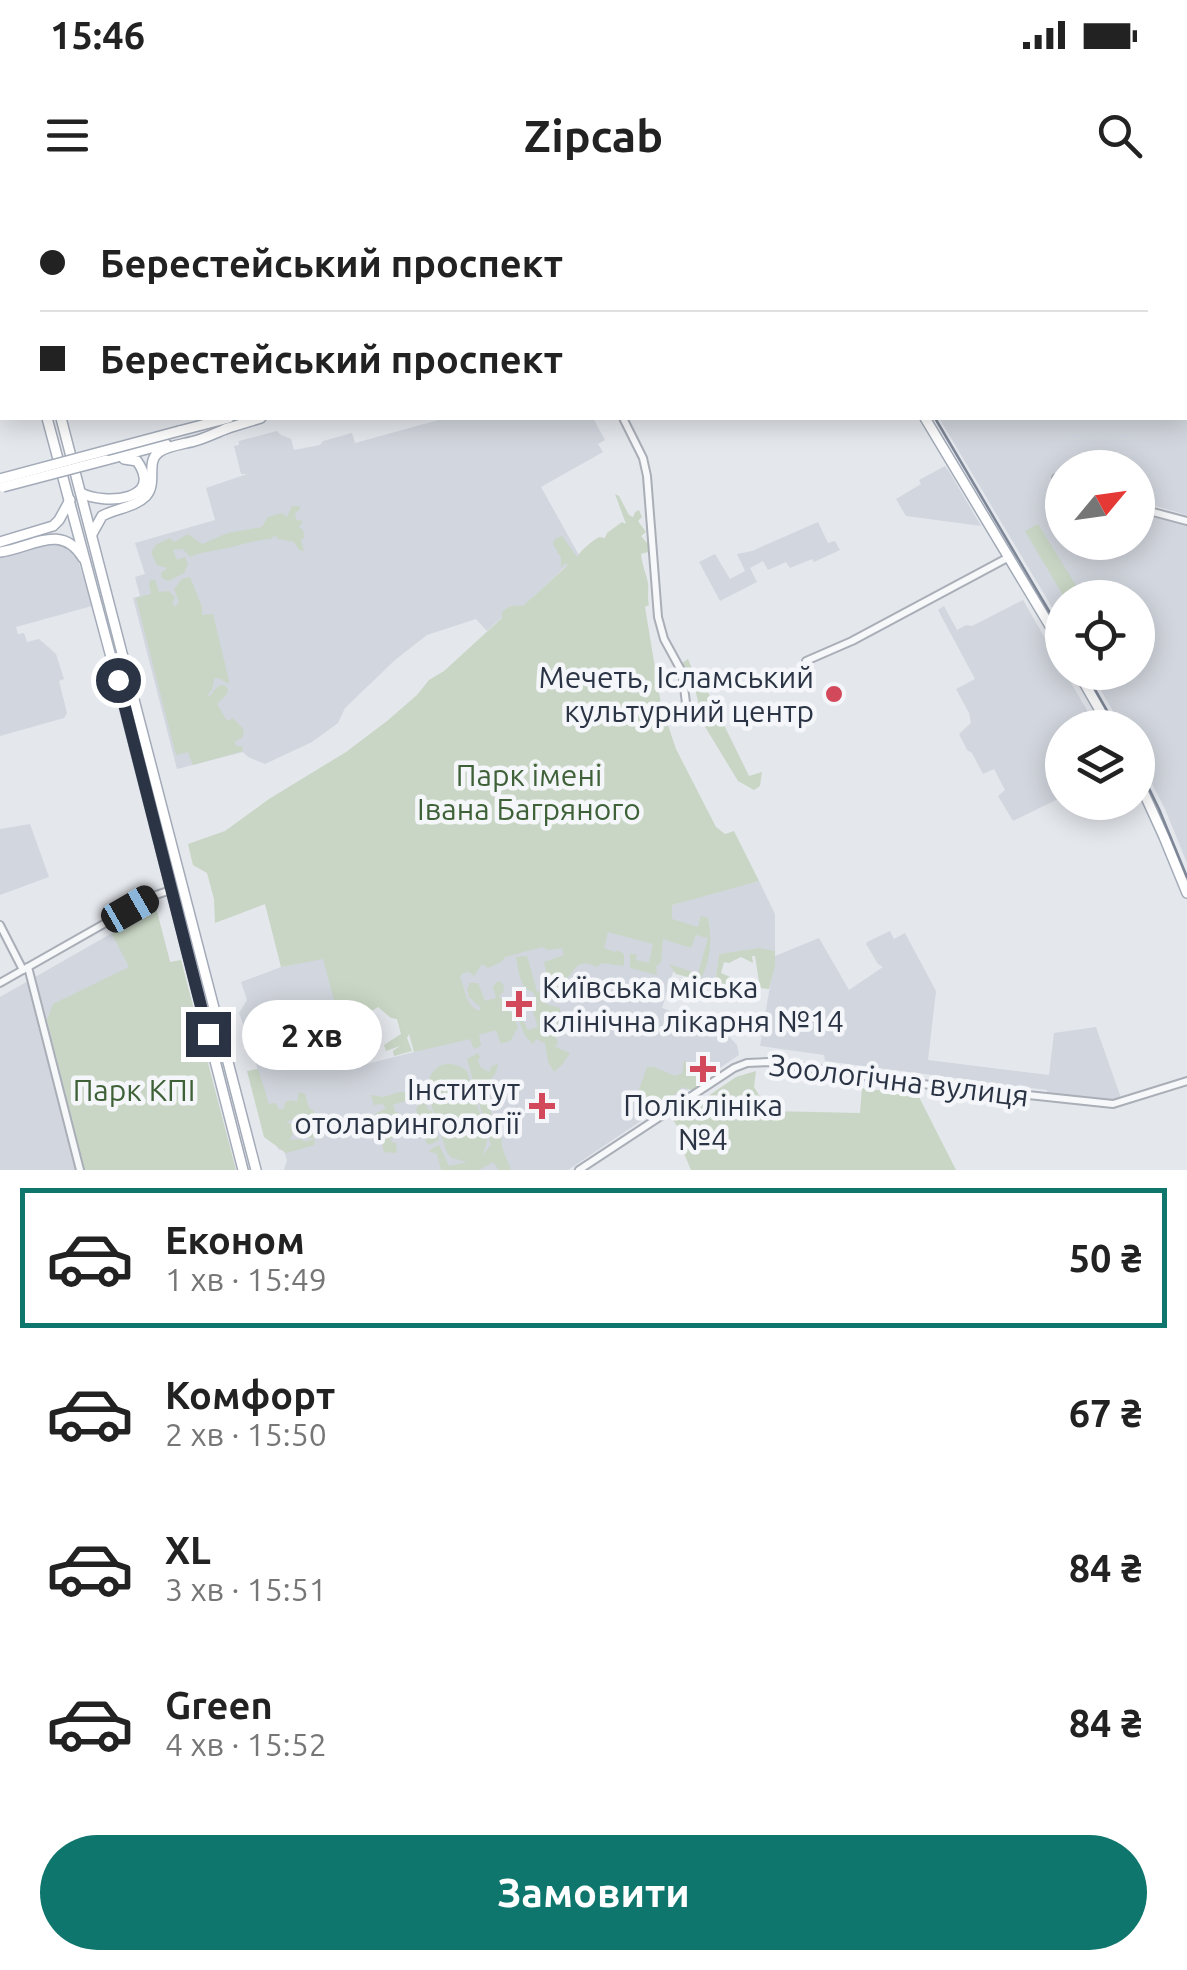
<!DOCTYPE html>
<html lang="uk">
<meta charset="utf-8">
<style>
:root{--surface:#fff;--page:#f6f6f6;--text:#222;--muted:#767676;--line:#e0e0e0;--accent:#0f766e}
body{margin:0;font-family:Ubuntu,sans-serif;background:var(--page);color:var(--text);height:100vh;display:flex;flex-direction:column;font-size:38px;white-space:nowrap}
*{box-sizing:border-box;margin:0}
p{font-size:32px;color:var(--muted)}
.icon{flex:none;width:55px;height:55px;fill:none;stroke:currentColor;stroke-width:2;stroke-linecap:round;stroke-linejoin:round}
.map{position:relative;height:970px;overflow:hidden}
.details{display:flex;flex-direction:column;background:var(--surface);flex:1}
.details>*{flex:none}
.banner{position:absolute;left:0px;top:0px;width:1188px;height:220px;box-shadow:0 5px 25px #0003;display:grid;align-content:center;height:220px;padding:0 40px;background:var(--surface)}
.needle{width:65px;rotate:61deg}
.controls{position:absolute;left:1045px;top:250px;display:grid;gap:20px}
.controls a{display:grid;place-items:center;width:110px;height:110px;border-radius:50%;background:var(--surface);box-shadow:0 5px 25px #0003;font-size:50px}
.end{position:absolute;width:45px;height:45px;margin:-22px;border:12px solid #2b3445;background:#fff;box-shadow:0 0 0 5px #fff}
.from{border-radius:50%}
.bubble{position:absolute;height:70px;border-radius:35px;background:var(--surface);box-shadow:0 5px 25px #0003;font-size:32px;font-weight:600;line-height:70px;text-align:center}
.car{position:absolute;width:30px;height:60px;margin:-30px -15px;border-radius:12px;box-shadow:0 0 8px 2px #0007;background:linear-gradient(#222 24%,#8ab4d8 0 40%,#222 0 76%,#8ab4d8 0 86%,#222 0)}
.banner b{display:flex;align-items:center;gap:35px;height:95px;font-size:38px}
.banner b+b{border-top:2px solid var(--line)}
.banner i{width:25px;height:25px;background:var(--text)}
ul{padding:18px 0 0;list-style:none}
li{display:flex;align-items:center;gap:30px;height:140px;margin:0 20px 15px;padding:0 20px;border:5px solid transparent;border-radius:0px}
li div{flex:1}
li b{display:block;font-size:38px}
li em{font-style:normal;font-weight:600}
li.active{border-color:var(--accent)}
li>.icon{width:90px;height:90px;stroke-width:1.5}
.cta{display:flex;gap:20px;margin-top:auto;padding:20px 40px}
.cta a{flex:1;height:115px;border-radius:60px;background:var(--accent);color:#fff;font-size:40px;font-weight:600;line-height:115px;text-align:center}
.status{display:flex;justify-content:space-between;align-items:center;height:70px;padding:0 50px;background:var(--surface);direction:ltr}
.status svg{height:28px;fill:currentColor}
header{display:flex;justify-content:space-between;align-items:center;height:130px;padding:0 40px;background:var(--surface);font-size:45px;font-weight:600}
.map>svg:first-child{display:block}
.built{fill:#d2d6de}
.green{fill:#c9d6c5}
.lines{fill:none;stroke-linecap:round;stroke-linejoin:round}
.minor-casing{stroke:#a9aeb7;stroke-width:10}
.major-casing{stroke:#a3abb8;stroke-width:12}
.minor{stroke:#f7f8fa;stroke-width:6}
.major{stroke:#fff;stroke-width:9}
.tram{stroke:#7d8696;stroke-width:2.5}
.major-bridge-casing{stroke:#a3abb8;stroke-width:12;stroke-linecap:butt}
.major-bridge{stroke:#fff;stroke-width:9}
.route{stroke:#2b3445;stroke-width:12}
.poi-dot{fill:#d1495b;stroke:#f4f6f9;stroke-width:4}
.labels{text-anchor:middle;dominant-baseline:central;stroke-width:9;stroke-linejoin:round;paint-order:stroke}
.poi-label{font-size:30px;fill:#2b3445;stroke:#f4f6f9;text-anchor:end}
.park-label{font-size:30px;fill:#3f6138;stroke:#f4f6f9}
.street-label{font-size:30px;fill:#2b3445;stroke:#f4f6f9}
</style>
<div class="status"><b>15:46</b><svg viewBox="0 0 49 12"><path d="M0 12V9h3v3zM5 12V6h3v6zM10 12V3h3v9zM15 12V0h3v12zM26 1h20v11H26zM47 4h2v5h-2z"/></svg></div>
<header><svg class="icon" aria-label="menu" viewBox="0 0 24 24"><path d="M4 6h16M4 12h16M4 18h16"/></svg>Zipcab<svg class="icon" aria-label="search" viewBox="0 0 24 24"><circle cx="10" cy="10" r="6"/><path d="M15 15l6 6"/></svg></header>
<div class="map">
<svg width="1187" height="970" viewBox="0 0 1187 970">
<rect width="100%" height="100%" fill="#e4e7ec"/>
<g class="built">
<path d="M1185,167H1187V315L1138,301V268H1062V278L1056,276L1052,279L1056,284L1062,286V342H1138V310L1174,322L1187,324V663L1165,609L1138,557V528L1122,527L1091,473L1138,472V398H1062V424L939,218H1185Z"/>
<path d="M446,218H593L605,240L598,244L603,252L541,287L580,357L564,368L514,415L509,411L487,431L476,419L427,435L395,460L345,508L338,523L312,542L265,564L248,557L243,552L177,569L133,398L140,396L135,377L145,374L135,343L215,320L206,288L247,274H241L234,246L239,245V241L277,231L281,235L291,239L294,250L320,245L323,241L352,233L355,243Z"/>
<path d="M945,266L950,273L981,326L906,316L896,299L921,284L919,280Z"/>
<path d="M818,322L828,343L835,341L840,350L814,362L812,359L790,368L786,362L768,370L763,361L750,368L757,382L720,401L699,362L715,354L730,379L745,371L737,354L752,351Z"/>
<path d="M55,343H61L70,348L77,357L92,406L16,427L18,434L24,433L27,442L39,439L56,454L64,479L59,481L67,513L64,518L0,536V357Z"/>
<path d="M1023,400L1062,468V472L1065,473L1097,527L1062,528V597L1013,621L998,596L1005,590L994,569L983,574L972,553L967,550L959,534L971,523L969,513L956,489L975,479L938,410L944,406L957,430L966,425L972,426Z"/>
<path d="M30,624L49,677L0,695V629Z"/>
<path d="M759,681L775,714V751L759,749L719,754L715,783L673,772L662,808L722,829L737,845L739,855L568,970H284L287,960L284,951L278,949L248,832L252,831L243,824L239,813L247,800L241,782L281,767L323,758L349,796L367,864L418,851L450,766L630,719L700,696Z"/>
<path d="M156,708L224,970H0V797Z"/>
<path d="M890,731L894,739L905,733L936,791L928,860L1049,875L1054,833L1096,827L1121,898L1113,901L1047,894V890L825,861L824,855L760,846L775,756L819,738L849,790L883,767L878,764L866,744L867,742Z"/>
</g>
<g class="green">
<path d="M615,294L619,296L629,315L633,317L635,312L639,310L642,317L638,321L646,332L641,336L648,344V352L641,354C642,365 646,373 648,383C649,390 647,397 649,405L645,407L661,504L676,549L716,627L725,634L734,631L759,681L672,705V719L698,727L701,716L708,718C712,739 711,761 700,780L676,774L669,764L698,774L708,738L696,735L691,748L663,739L661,762L656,767L657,775L630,768V753L637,755L636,760L649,763L653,744L608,732L604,748L615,752L617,750L624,754V766L601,763L598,767L586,763L578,765L565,781L568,785L564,796L550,800L547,797L545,800L546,804L560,808L562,824L554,834L558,843L555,847L570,853L562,865L554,872L548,862L545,843L536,839L533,844L525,836L519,821L521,817L528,830L538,827L531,805L521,807V814H516L513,803L520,799L531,797L537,801L533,792C519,788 519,771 516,757L527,756L537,792L557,786L555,779L548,780L544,762L564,755L562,748L548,750L542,747L505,757L501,762L488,768L482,764L474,776L469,772L463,773L460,778C466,790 465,806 480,811V807L469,797L467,789L470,783H478L485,801L496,798L493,787L498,781L503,784L504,790L499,797L506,801L518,827L511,840L501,844L496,830L479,835L481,846L474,849L470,839L414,852L409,834L407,838L412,851L394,856L393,851L400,846L386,851L384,845L401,834L397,819L391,818L378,807L357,820L353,811L338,815L323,759L281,767L265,704L215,723L214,699L207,673L193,665L188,644L225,631L269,599L346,552L387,521L417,495L429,480L444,471L502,418V412C510,405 514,405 523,406L568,365L566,363L561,367V358L553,344L555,339L562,336L577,357C581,350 592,341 599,337L605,338L607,333L622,322L626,324Z"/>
<path d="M292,306H299L300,309L295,314L296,320L303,321L299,327L303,330L304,337L301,341L304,351L299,350L294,342L278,339L275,335L271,339C253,340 239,346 222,349C210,352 200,352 190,357L183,349L173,350L177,360L185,357L188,364L184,373L168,381L162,378L161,373L167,368L157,365L151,352L157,344L170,338L174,342L188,334L202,344L228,333L262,327L268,317L282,313L287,317Z"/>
<path d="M1038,324L1083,397H1064L1025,331Z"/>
<path d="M190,377L202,407V415L213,414L229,481L228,484L219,478L214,479L212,490L207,495L210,496L218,486L224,485L228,489L227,494L217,504L227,521L233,518L244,530L242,538L235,541L236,546H242L243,551L193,565L188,552L176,555L136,398L151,394L149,384L151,380H155L159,392L169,391L175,398L172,403L175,407L179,402L174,389L182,379Z"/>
<path d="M688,459L696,478L702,480L749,576L762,572L760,586L754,590L738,581L704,525L695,489L682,463Z"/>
<path d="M156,708L170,762L181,760L236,970H85L47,820L53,804L129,767L112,734Z"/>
<path d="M759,748L775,751V765L769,789L760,788L755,756H752L753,763L741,757L729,763L724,762L721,773L730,777L729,785L751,791V793L715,784L719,754Z"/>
<path d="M478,853L480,857L478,860L480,867L489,872L492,866L498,864C497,874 491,881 483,885L496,930L501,931L502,947L511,970H499L493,962L479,970H441L437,954L428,951L439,945L449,966L467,962L452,958L447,953L428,895L426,902L428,910L432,911L434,926L436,927L439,940L429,945L426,942L416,910L418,905L414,892L427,890C428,866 448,856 467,871L486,935L487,942L482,956L491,945L467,859Z"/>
<path d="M684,860L693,870L699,885L694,891L682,887L675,895L666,897L652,907L642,905L638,892L647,867H654L675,876L682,873Z"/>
<path d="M258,869L269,904L276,903L279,910L284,908L285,902L291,900L297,902L299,892L305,894L309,908L313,910L317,925L315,938H308L299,935V926L294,919L286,922L296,927L290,940L302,939L304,942L315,939L314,945L286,953L264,937L247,871Z"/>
<path d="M756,871L754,887L769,911L860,913L862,888L918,895L956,970H691L683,951L686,944L683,938L684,937L673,920L736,877Z"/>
<path d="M399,892H408L409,900L393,905L395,912H398L401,924L395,927L400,933L398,937L390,939L392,942L396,943L397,953L384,952L375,914L386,908L382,904L374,905L371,895L383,897Z"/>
</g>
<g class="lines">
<g class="minor-casing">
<g id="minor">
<path d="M1073,2L1077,0"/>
<path d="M623,218L643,258L647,276L658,417L664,439L682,472L686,503L693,519"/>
<path d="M1056,278L1062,281"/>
<path d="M1138,308L1187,321"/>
<path d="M806,461L852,441L1009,357"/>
<path d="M0,725L23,770"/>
<path d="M28,767L80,970"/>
<path d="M0,783L153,696L171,690"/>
<path d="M579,970L734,868L747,863L768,862L922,884L1113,904L1187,881"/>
</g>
</g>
<g class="major-casing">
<g id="major">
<path d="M312,0V2"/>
<path d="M744,0V2"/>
<path d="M793,0L795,2"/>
<path d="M817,0L822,2"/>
<path d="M6,1L10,0"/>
<path d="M710,1L723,2"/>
<path d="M691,2L696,0"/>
<path d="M835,2L840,0"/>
<path d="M855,2V0"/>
<path d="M0,35L2,44"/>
<path d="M47,218L126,513L243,970"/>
<path d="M61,218L256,970"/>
<path d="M925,218L1062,446"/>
<path d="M225,229L261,218"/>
<path d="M179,231L229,218"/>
<path d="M106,260L166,244"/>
<path d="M81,293C105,305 165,301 137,261L124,259"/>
<path d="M92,334L102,316C116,308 134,308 146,296C158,283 145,262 159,252C169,245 186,244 198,240C208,237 218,232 228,228"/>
<path d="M0,342L53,326L59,320L70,300"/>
<path d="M0,352C32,348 61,322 83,358"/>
<path d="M1078,472L1110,528"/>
<path d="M1138,580L1164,637L1187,693"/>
</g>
</g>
<use href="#minor" class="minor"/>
<use href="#major" class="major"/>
<g class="tram">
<path d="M800,0L802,2"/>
<path d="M935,218L1062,433"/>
<path d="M1085,472L1117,528"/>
<path d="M1138,566L1159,609L1187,677"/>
</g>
<g class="major-bridge-casing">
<g id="major-bridge">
<path d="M0,279L179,231"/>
<path d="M3,287L106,260"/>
</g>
</g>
<use href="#major-bridge" class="major-bridge"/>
</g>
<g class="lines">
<path class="route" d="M118,480L208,834"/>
</g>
<g class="poi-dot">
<circle cx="834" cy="494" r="10"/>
<path d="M514 789h10v10h10v10h-10v10h-10v-10h-10v-10h10z"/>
<path d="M698 854h10v10h10v10h-10v10h-10v-10h-10v-10h10z"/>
<path d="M537 891h10v10h10v10h-10v10h-10v-10h-10v-10h10z"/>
</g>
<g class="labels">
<g class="poi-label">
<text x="814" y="477">Мечеть, Ісламський<tspan x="814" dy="34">культурний центр</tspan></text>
<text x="542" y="787" text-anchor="start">Київська міська<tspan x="542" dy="34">клінічна лікарня №14</tspan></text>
<text x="520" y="889">Інститут<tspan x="520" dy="34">отоларингології</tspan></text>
<text x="703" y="905" text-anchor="middle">Поліклініка<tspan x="703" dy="34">№4</tspan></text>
</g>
<g class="park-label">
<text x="529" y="575">Парк імені<tspan x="529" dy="34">Івана Багряного</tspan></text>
<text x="134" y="890">Парк КПІ</text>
</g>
<g class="street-label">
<text transform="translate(899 880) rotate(7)">Зоологічна вулиця</text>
</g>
</g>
</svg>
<div class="controls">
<a><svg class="needle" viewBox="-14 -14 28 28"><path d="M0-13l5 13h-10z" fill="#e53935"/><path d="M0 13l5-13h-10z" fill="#767676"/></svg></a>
<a><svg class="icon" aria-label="locate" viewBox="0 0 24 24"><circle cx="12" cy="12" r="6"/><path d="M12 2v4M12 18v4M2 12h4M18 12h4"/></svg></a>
<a><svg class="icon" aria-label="layers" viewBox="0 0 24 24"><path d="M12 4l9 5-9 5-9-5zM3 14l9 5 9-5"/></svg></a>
</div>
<i class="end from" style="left:118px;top:480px"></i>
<i class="end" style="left:208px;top:834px"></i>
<div class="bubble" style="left:242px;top:800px;width:140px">2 хв</div>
<i class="car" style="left:130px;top:709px;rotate:60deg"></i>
<div class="banner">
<b><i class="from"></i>Берестейський проспект</b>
<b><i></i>Берестейський проспект</b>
</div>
</div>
<section class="details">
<ul>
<li class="active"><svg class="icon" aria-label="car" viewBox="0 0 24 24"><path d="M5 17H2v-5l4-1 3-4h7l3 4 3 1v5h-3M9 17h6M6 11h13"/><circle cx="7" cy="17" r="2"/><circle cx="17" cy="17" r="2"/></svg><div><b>Економ</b><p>1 хв · 15:49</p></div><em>50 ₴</em></li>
<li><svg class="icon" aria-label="car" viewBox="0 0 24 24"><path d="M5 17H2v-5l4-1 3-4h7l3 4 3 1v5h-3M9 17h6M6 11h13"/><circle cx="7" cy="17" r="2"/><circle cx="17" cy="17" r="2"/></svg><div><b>Комфорт</b><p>2 хв · 15:50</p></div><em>67 ₴</em></li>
<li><svg class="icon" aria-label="car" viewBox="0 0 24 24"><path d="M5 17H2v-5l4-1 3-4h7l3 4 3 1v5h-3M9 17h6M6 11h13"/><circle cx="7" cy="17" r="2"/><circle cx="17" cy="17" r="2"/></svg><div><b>XL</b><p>3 хв · 15:51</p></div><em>84 ₴</em></li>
<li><svg class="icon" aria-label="car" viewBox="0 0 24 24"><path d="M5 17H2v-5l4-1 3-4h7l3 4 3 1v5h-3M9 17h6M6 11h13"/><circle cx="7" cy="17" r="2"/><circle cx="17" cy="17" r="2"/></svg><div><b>Green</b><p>4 хв · 15:52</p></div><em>84 ₴</em></li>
</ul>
<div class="cta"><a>Замовити</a></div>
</section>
